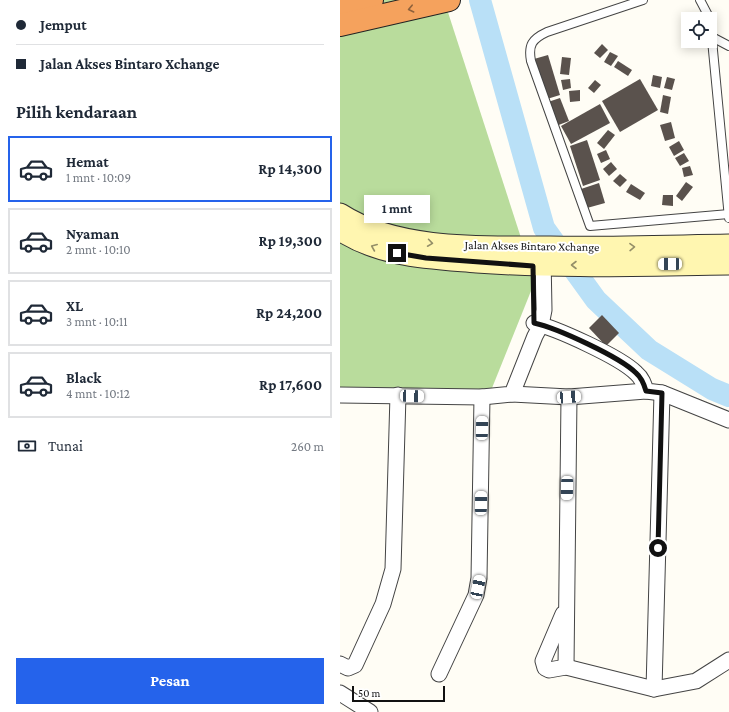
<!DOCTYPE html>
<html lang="id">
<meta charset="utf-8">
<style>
:root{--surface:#fff;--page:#f2f2f3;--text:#1f2937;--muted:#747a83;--line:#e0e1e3;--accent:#2563eb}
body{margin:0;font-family:"Crimson Pro",serif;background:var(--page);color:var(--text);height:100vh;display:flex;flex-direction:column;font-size:15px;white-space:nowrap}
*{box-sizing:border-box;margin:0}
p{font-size:13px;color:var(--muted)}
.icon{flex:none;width:22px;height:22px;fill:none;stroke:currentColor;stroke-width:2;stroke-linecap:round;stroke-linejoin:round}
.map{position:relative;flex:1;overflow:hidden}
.drawer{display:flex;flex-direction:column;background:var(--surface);width:340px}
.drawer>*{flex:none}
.hud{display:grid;align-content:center;height:88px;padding:0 16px;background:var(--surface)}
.controls{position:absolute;left:341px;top:12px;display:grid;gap:8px}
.controls a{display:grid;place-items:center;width:36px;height:36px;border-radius:0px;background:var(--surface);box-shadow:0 2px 10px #0003;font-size:20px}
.scale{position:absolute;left:12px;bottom:10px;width:93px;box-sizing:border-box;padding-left:4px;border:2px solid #111;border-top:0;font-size:11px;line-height:14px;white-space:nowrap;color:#111;-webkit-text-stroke:3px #fff;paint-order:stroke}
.end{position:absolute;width:18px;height:18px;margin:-9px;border:5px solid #111;background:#fff;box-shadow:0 0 0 2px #fff}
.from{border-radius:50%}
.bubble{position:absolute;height:28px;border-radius:0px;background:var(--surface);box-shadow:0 2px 10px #0003;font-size:13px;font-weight:700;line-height:28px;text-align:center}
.car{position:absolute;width:12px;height:24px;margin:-12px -6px;border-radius:5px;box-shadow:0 0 3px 1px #0007;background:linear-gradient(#fff 24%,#345 0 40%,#fff 0 76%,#345 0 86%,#fff 0)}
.hud b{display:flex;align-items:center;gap:14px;height:38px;font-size:15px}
.hud b+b{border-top:1px solid var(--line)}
.hud i{width:10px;height:10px;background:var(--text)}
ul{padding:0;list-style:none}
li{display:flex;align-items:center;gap:12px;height:66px;margin:0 8px 6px;padding:0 8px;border:2px solid var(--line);border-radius:0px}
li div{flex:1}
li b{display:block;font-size:15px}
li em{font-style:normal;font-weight:700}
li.active{border-color:var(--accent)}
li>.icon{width:36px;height:36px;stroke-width:1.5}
h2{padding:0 16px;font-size:18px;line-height:48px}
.pay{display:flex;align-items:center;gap:10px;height:44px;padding:0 16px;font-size:15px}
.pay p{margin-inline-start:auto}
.primary-button{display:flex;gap:8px;margin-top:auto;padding:8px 16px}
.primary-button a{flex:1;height:46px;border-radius:0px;background:var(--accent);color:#fff;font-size:16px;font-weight:700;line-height:46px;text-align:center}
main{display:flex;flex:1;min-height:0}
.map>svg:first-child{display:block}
.forest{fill:#b9dc9c}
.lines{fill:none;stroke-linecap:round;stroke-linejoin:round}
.river{stroke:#b9e0f7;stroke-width:22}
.building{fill:#5a524d}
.lane-casing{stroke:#444;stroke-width:10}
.street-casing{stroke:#444;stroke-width:17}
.secondary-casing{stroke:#333;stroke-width:23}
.highway-casing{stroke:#222;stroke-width:24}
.lane{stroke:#fff;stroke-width:8}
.street{stroke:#fff;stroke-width:15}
.secondary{stroke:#fff6b0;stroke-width:21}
.highway{stroke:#f5a25d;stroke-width:22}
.oneway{stroke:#8e613b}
.oneway2{stroke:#948f68}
.route{stroke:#111;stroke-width:5}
.labels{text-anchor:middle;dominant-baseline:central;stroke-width:4;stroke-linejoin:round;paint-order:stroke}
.street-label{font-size:12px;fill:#111;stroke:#fff}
</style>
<main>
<section class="drawer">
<div class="hud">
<b><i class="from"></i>Jemput</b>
<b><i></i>Jalan Akses Bintaro Xchange</b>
</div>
<h2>Pilih kendaraan</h2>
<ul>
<li class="active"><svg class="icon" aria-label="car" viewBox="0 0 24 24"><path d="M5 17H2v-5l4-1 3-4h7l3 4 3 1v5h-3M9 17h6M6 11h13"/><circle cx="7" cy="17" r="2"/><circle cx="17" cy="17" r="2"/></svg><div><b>Hemat</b><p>1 mnt · 10:09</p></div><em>Rp 14,300</em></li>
<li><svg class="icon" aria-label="car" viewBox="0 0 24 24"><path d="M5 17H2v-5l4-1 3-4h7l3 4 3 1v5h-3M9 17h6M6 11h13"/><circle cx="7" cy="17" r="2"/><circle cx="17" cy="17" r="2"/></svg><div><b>Nyaman</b><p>2 mnt · 10:10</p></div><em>Rp 19,300</em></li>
<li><svg class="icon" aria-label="car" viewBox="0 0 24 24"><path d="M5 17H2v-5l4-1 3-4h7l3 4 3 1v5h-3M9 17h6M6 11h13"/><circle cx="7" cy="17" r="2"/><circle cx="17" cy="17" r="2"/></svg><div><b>XL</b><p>3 mnt · 10:11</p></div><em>Rp 24,200</em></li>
<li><svg class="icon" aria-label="car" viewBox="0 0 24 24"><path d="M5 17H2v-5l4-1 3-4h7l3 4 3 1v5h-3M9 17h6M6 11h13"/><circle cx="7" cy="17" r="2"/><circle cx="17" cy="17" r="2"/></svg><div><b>Black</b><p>4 mnt · 10:12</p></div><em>Rp 17,600</em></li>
</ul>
<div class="pay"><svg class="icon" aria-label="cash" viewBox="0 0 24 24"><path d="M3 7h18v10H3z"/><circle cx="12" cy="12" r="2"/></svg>Tunai<p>260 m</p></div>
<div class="primary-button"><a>Pesan</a></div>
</section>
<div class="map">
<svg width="389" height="712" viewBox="0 0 389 712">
<rect width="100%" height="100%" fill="#fffdf5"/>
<path class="forest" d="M0,0H104L195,281L150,393L0,389Z"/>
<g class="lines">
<path class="river" d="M140,0L204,228L256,300L309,350L372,389L389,396"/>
</g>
<g class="building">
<path d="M262,44L268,50L260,58L254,53Z"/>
<path d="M270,52L278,56L271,66L264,62Z"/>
<path d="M208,55L220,95L207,99L194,59Z"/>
<path d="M222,57L231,58L229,75L220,74Z"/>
<path d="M278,61L292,70L288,76L274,67Z"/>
<path d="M313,75L322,77L320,88L311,86Z"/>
<path d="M327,77L335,79L332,90L324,88Z"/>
<path d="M230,79L231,88L223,90L221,80Z"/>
<path d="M300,79L318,110L280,132L262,101Z"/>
<path d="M255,80L261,85L254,93L248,88Z"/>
<path d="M240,90V101L230,102L229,91Z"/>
<path d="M323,95L331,97L328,114L320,112Z"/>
<path d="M220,98L229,121L216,126L208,102Z"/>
<path d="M260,104L270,123L231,144L221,126Z"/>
<path d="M331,122L335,138L325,141L320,125Z"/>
<path d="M268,130L275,135L264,149L257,143Z"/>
<path d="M247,140L260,180L243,186L230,146Z"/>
<path d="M339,141L344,150L334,156L329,147Z"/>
<path d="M266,150L270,159L261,163L257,154Z"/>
<path d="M344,153L349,161L340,166L335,158Z"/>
<path d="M271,162L277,169L269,176L263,169Z"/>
<path d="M350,166L353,175L344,177L342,168Z"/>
<path d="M280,174L287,180L280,187L273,181Z"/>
<path d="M346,182L353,187L342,201L336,196Z"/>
<path d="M259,183L265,203L247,208L241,189Z"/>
<path d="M291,184L305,193L300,200L286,192Z"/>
<path d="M323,195H333V206L322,205Z"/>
<path d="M262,315L279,333L266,346L249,328Z"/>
</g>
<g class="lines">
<g class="lane-casing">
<g id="lane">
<path d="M303,0L207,32C192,39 188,45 191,61L250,226L389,214"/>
<path d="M360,0L370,19"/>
<path d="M370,19L389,218"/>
<path d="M372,37L389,46"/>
</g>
</g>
<g class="street-casing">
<g id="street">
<path d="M194,323C216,328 280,357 296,373C302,378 304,384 306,391L322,393L389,420"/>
<path d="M172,394L229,397L306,391"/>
<path d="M0,395L142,397L172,394L195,336L201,325L204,310L203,257"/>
<path d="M223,614L203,661L205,668L209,670L226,667L314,689L356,681L389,660"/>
<path d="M0,664L8,668L15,665L43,604L53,569L58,395"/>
<path d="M226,667L229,397"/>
<path d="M99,674L136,595L139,578L142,397"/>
<path d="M314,689L322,393"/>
<path d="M0,693L30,712"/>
</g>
</g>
<g class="secondary-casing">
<g id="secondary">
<path d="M0,214C57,251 144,247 210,247C270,248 329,246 389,245"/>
<path d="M0,230C41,257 90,258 137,262C221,268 305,265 389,264"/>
</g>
</g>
<g class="highway-casing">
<g id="highway">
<path d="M0,7L32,0"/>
<path d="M0,25L109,0"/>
</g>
</g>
<use href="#lane" class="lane"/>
<use href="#street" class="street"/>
<use href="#secondary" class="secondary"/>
<use href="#highway" class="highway"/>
</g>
<defs><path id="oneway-chevron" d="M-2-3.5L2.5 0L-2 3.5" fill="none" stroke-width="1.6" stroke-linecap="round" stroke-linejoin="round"/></defs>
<use class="oneway" href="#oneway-chevron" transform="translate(71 9) rotate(167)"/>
<g class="oneway2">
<use href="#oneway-chevron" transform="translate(90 243) rotate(8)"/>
<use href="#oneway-chevron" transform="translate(34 247) rotate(-157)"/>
<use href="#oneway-chevron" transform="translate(292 247) rotate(-1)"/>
<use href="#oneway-chevron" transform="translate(234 265) rotate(180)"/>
</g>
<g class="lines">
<path class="route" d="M57,253L86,258L193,266L194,323C217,328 280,357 296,373C302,378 304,384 306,391L322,393L318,548"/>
</g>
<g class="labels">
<g class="street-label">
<text transform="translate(192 246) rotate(1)">Jalan Akses Bintaro Xchange</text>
</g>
</g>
</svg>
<div class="controls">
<a><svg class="icon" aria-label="locate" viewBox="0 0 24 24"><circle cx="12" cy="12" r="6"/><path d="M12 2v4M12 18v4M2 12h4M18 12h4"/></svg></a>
</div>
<div class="scale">50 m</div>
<i class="end from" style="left:318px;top:548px"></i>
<i class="end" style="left:57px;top:253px"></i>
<div class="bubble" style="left:24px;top:195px;width:66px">1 mnt</div>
<i class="car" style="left:330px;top:264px;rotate:269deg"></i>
<i class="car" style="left:72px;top:396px;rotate:92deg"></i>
<i class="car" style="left:229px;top:397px;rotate:86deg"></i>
<i class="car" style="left:142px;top:428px;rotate:1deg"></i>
<i class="car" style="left:227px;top:488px;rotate:181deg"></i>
<i class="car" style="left:141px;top:503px;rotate:1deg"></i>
<i class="car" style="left:138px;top:587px;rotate:12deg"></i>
</div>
</main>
